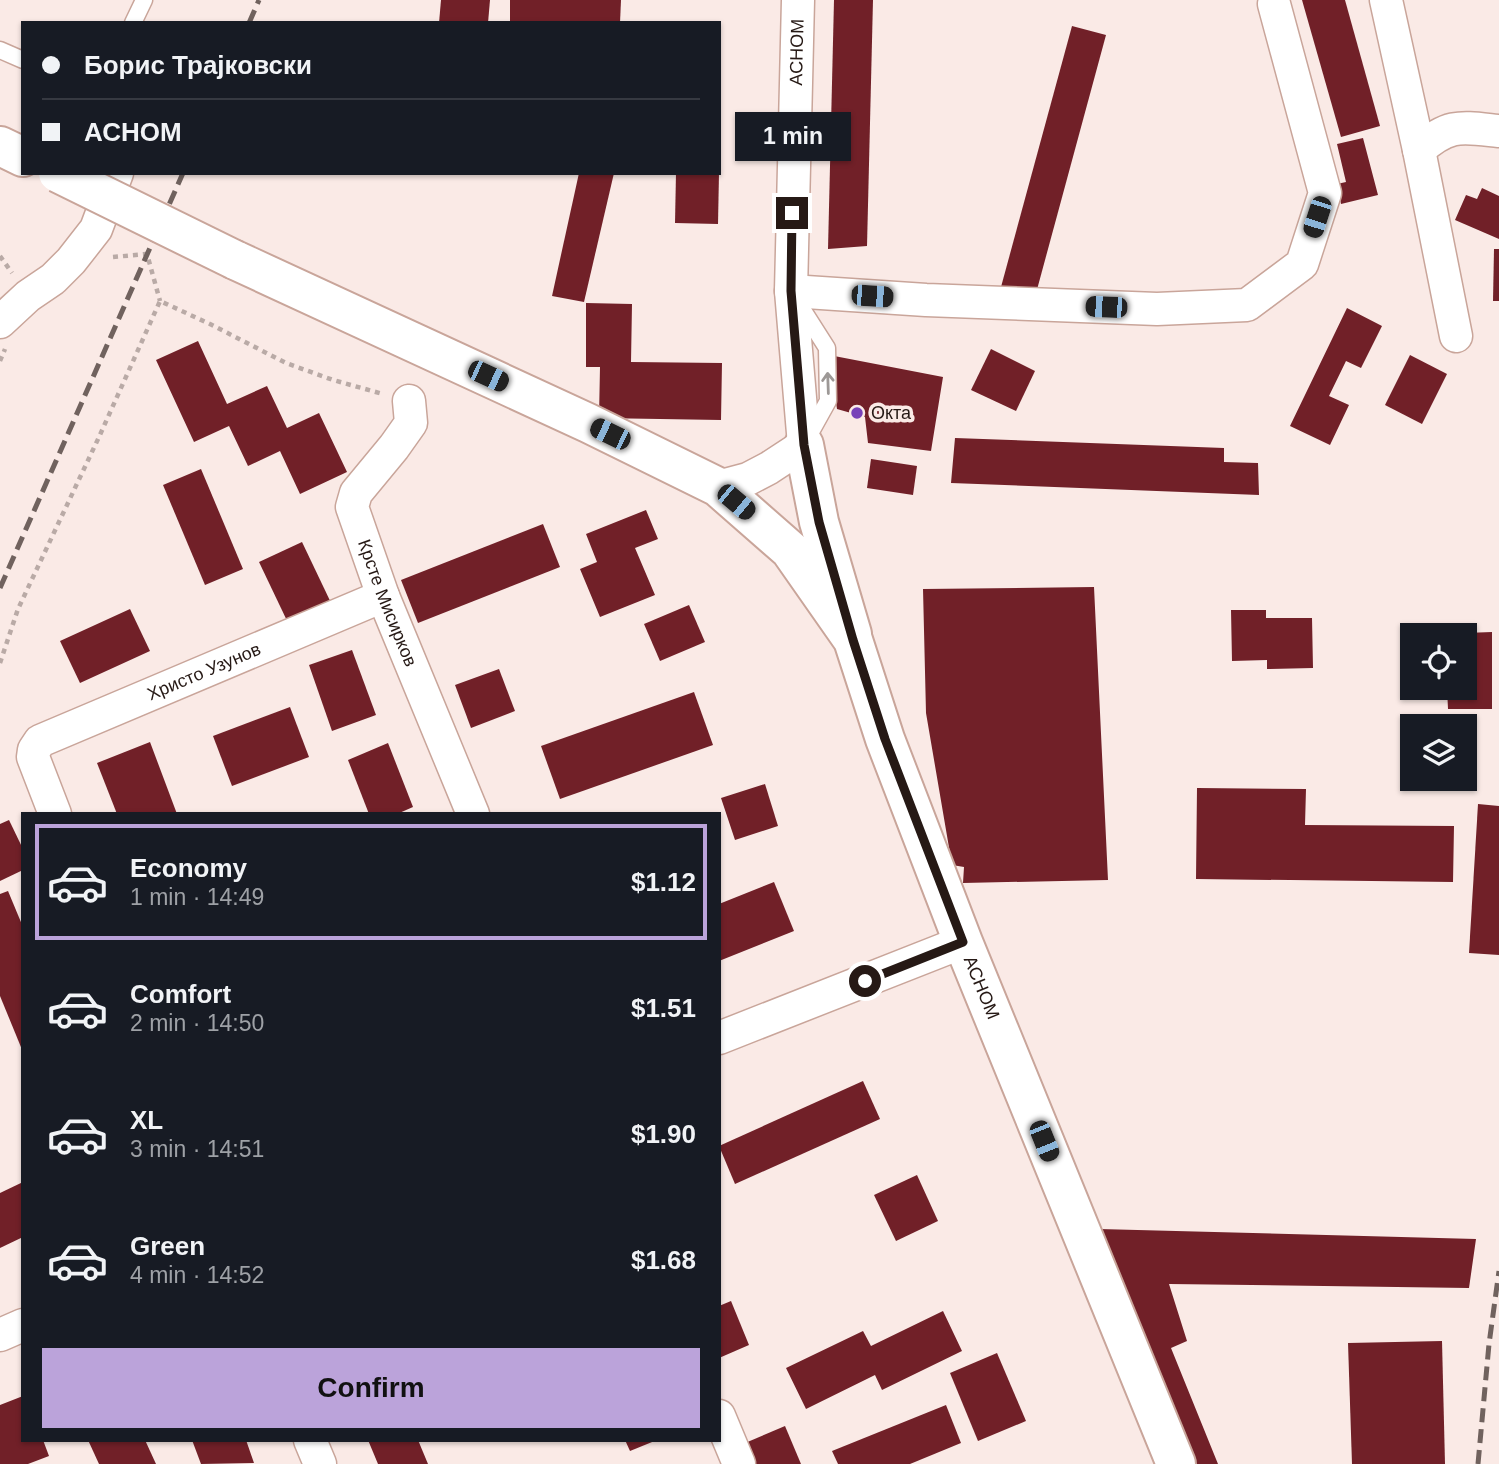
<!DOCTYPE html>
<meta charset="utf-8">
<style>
:root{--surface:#171b24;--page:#242831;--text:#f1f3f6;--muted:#9ea1a6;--line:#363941;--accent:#bba3da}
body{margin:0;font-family:Arial,sans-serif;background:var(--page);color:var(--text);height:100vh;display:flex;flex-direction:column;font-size:26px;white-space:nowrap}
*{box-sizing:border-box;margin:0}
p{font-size:23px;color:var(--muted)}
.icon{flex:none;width:38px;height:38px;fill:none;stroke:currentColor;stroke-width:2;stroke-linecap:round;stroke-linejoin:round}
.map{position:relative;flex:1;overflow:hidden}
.drawer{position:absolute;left:21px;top:812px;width:700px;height:630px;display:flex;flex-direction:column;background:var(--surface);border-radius:0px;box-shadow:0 2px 5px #0004}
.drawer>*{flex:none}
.banner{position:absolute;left:21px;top:21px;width:700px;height:154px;border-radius:0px;box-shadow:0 2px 5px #0004;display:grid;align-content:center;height:154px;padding:0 21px;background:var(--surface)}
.controls{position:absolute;left:1400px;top:623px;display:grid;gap:14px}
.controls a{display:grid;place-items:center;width:77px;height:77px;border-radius:0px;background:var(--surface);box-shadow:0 2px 5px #0004;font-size:35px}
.end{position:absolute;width:32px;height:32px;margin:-16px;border:9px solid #261915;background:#fff;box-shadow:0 0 0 4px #fff}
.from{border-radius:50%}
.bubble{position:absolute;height:49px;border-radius:0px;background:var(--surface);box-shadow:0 2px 5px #0004;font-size:23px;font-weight:800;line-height:49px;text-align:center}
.car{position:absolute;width:21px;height:42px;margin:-21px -10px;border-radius:9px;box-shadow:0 0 5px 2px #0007;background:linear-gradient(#222 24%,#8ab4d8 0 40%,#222 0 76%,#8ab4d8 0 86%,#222 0)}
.banner b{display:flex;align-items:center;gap:24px;height:66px;font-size:26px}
.banner b+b{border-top:2px solid var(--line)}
.banner i{width:18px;height:18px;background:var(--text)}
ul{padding:12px 0 0;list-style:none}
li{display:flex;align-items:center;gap:21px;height:116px;margin:0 14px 10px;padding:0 7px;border:4px solid transparent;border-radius:0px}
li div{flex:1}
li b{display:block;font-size:26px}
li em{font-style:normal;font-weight:800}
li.current{border-color:var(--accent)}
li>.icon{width:63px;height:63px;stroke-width:1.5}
.primary-button{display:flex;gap:14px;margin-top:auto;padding:14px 21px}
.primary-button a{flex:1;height:80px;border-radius:0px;background:var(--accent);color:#111;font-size:28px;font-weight:800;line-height:80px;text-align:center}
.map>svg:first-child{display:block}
.building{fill:#712028}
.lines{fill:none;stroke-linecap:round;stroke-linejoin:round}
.service-casing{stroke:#c9a59a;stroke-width:19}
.minor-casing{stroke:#c9a59a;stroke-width:35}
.tertiary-casing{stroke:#c9a59a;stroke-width:42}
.secondary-casing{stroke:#c9a59a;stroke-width:42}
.path{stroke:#b9aaa6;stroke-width:4.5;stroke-dasharray:5 5;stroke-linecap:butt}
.service{stroke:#fff;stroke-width:16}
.minor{stroke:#fff;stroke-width:32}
.tertiary{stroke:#fff;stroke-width:38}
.secondary{stroke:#fff;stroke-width:38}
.rail{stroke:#70625e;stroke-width:5;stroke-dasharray:14 7;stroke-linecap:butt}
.secondary-bridge-casing{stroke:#c9a59a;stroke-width:42;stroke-linecap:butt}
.secondary-bridge{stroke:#fff;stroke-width:38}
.oneway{stroke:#9d9896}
.route{stroke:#261915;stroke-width:9}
.poi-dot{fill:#7841b8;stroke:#faeae6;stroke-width:2.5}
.labels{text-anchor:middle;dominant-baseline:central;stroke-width:7;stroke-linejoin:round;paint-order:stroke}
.street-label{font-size:18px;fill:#261915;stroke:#faeae6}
.poi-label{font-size:18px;fill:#261915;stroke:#faeae6;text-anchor:start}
</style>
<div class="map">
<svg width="1499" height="1464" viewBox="0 0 1499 1464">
<rect width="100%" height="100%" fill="#faeae6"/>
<g class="building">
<path d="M441,0H490L488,23H439Z"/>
<path d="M510,0H621L620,23H510Z"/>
<path d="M834,0H873L867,246L828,249Z"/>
<path d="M1302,0H1345L1380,126L1341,137Z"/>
<path d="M1072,26L1106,35L1035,297L1001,287Z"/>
<path d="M1363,138L1378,195L1341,204L1337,184L1346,182L1337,144Z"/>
<path d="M579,173H614L584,302L552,296Z"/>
<path d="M676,173H719L718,224L675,223Z"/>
<path d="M1482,188L1499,196V239L1455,220L1466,195L1477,199Z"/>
<path d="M1494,249H1499V301H1493Z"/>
<path d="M586,303L632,304L631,362L722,363L721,420L599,418L600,367H586Z"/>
<path d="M1347,308L1382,326L1361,368L1346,361L1329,396L1349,405L1330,445L1290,426Z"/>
<path d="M198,341L227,404L267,386L287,428L319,413L347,472L300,494L280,451L248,466L229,426L194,442L156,360Z"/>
<path d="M991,349L1035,371L1016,411L971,390Z"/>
<path d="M829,355L943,377L931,451L868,443L865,417L837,409Z"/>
<path d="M1410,355L1447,374L1422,424L1385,405Z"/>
<path d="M955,438L1224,448V462L1258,463L1259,495L951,483Z"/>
<path d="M871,459L917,466L913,495L867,488Z"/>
<path d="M201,469L243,569L205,585L163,485Z"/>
<path d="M646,510L658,539L635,548L655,595L600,617L580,569L597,562L586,534Z"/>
<path d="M543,524L560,567L418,623L401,580Z"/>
<path d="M302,542L333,607L290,627L259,562Z"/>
<path d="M1094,587L1108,880L963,883L964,867L952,865L926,713L923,589Z"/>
<path d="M689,605L705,642L660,661L644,624Z"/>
<path d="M130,609L150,651L80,683L60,641Z"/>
<path d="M1231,610H1266V618H1312L1313,668L1267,669V660L1232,661Z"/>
<path d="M1492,632V709H1448L1447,688H1465V633Z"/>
<path d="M352,650L376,715L332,731L309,665Z"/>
<path d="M499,669L515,711L471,728L455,685Z"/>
<path d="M694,692L713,745L560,799L541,746Z"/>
<path d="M290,707L309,757L232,786L213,736Z"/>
<path d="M150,742L177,814H117L97,763Z"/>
<path d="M388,743L413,807L397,814H369L348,760Z"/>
<path d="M765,784L778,826L735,840L721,798Z"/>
<path d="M1197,788L1306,789L1305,825L1454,826L1453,882L1196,879Z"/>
<path d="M1478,804L1499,806V955L1469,953Z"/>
<path d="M9,820L23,849V870L0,881V824Z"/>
<path d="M774,882L794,931L719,961V904Z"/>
<path d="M8,891L23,927V1052L0,996V894Z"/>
<path d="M863,1081L880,1119L735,1184L719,1146Z"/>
<path d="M917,1175L938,1221L896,1241L874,1195Z"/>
<path d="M23,1182V1237L0,1248V1193Z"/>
<path d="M1099,1229L1476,1239L1469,1288L1169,1284L1187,1341L1171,1348L1218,1464H1189Z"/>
<path d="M731,1301L749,1345L719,1358V1306Z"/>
<path d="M943,1311L962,1351L882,1390L875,1375L806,1409L786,1368L863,1331L871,1346Z"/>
<path d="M1442,1341L1445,1464H1352L1348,1343Z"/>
<path d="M997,1353L1026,1421L978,1441L950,1373Z"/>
<path d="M23,1396V1440H43L49,1456L28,1464H0V1405Z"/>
<path d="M946,1405L961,1443L910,1464H838L832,1451Z"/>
<path d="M785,1426L801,1464H745L738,1446Z"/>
<path d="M88,1440H145L156,1464H99Z"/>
<path d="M192,1440H246L254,1463L201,1464Z"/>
<path d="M368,1440H418L428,1464H378Z"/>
<path d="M625,1440H657L630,1451Z"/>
</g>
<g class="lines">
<g class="service-casing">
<g id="service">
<path d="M133,23L144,0"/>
<path d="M0,50L23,60"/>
<path d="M799,304L827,348L828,401L808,437"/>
</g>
</g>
<g class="minor-casing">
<g id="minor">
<path d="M1386,0L1419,150"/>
<path d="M791,291L926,300L1157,309L1247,305L1302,264L1325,193L1274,4"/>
<path d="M0,322L28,296L53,279L71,261L96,229L117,173"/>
<path d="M1456,336L1419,150C1449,123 1461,127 1499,131"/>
<path id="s1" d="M409,401L411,423L394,447L356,493L352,507L383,596L473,814"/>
<path id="s2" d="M718,487L748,479L769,468L804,445L791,291L798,0"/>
<path id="s3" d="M55,814L33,757L34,750L40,741L383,596"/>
<path d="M719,1038L963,942"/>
<path d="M0,1335L23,1325"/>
<path d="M719,1416L739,1464"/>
<path d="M310,1440L320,1464"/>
</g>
</g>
<g class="tertiary-casing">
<path id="tertiary" d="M804,445L819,522L852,634"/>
</g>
<g class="secondary-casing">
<g id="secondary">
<path d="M0,146L23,157"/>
<path id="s4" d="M235,260L588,423L718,487L790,550L853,640L885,739L963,942L1176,1464"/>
</g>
</g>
<g class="path">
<path d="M0,256L12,273"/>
<path d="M113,257L147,254L160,301"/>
<path d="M0,361L5,349"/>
<path d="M0,663L18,609L99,437L160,301L210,324L286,363L333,380L383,394"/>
</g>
<use href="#service" class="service"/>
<use href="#minor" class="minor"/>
<use href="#tertiary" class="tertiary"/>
<use href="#secondary" class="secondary"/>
<g class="rail">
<path d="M249,23L259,0"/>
<path d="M0,588L183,173"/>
<path d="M1478,1464L1489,1344L1499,1271"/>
</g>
<g class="secondary-bridge-casing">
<path id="secondary-bridge" d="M58,173L235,260"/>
</g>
<use href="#secondary-bridge" class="secondary-bridge"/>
</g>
<defs><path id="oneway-shaft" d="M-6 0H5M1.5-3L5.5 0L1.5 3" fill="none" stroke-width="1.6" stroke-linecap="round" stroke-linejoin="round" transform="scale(1.75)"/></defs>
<use class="oneway" href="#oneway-shaft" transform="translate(828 383) rotate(-92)"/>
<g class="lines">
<path class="route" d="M792,213L791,291L804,445L819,522L853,640L885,739L963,942L865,981"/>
</g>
<circle class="poi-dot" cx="857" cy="413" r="7"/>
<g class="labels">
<g class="street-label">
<text stroke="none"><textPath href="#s2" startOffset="490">АСНОМ</textPath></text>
<text stroke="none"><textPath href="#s1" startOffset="228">Крсте Мисирков</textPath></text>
<text stroke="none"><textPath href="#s3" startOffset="257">Христо Узунов</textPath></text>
<text stroke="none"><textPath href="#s4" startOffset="1110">АСНОМ</textPath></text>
</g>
<g class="poi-label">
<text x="871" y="413">Окта</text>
</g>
</g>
</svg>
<div class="controls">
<a><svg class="icon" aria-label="locate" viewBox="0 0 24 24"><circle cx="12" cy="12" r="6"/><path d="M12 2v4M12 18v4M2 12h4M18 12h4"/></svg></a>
<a><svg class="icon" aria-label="layers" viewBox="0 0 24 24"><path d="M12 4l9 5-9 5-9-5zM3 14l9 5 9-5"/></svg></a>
</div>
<i class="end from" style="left:865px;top:981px"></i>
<i class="end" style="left:792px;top:213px"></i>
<div class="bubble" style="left:735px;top:112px;width:116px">1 min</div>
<i class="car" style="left:1317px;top:217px;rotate:198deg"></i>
<i class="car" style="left:872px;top:296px;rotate:94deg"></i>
<i class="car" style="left:1106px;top:307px;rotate:272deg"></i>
<i class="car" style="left:488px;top:376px;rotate:115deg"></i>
<i class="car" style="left:610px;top:434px;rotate:296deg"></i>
<i class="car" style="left:736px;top:502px;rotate:130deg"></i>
<i class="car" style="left:1044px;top:1141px;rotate:158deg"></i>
<div class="banner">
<b><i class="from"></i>Борис Трајковски</b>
<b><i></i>АСНОМ</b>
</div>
<section class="drawer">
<ul>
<li class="current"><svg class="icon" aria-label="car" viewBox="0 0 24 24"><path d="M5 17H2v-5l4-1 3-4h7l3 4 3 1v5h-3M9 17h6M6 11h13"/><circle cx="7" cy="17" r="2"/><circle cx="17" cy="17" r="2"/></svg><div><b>Economy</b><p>1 min · 14:49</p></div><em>$1.12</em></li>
<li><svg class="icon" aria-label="car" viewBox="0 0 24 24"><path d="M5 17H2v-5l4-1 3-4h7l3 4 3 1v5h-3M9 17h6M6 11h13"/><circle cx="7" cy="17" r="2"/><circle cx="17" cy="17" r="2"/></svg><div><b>Comfort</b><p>2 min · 14:50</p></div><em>$1.51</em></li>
<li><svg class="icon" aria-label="car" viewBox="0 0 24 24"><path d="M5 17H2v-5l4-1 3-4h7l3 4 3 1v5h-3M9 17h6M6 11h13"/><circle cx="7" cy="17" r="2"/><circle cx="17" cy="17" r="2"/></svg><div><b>XL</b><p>3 min · 14:51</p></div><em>$1.90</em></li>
<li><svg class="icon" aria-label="car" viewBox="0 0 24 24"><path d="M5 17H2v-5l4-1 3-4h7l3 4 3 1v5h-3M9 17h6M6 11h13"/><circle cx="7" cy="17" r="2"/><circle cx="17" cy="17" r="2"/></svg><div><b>Green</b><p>4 min · 14:52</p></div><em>$1.68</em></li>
</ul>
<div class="primary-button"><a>Confirm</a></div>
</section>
</div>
